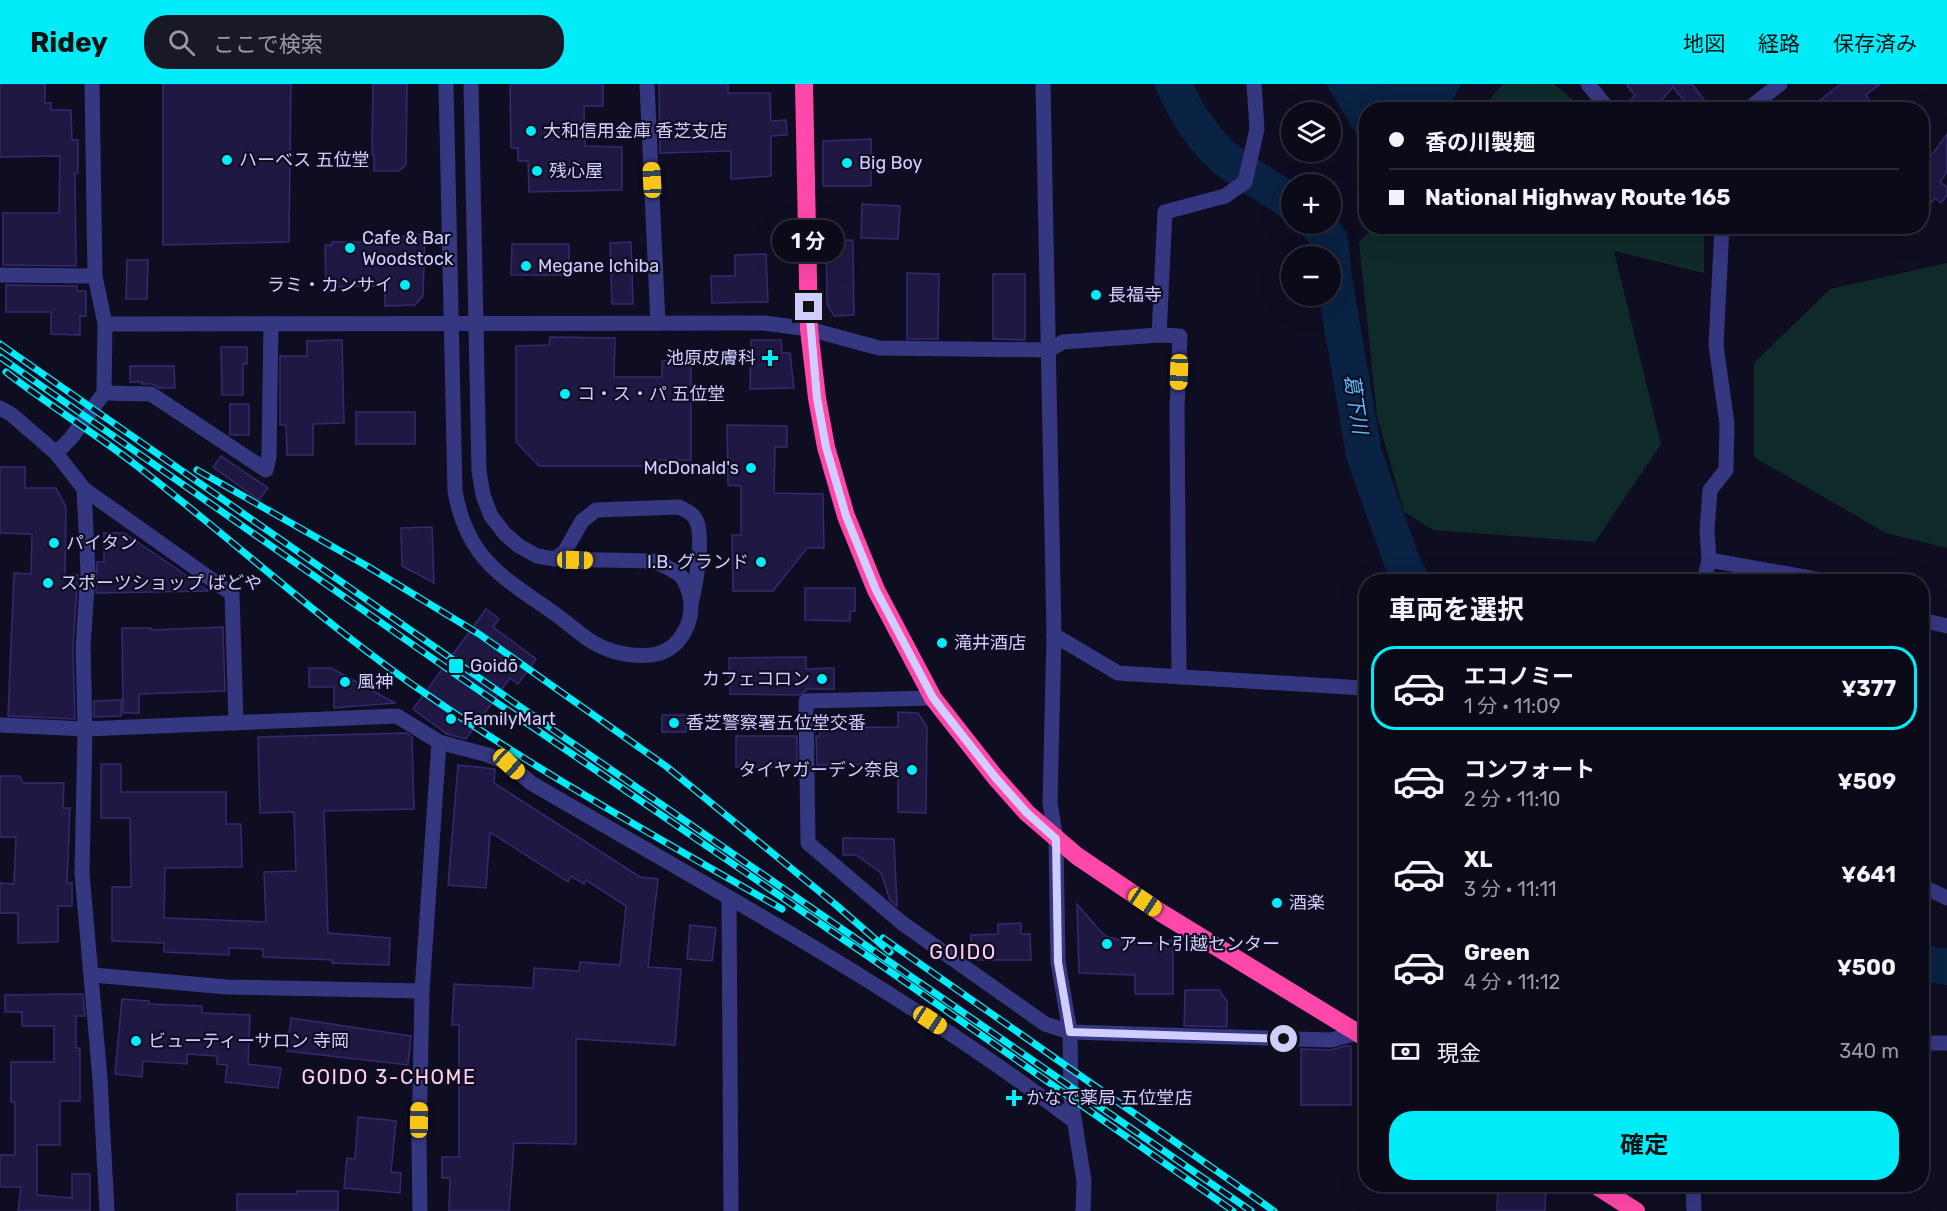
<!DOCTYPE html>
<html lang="ja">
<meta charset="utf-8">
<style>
:root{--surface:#0b0a19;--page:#191826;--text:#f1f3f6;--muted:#9a9aa2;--line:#2b2b38;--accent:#00ecf8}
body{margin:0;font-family:Rubik,"Noto Sans JP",sans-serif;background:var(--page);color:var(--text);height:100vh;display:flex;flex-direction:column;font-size:22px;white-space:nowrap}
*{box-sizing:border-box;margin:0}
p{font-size:20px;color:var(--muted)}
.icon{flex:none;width:33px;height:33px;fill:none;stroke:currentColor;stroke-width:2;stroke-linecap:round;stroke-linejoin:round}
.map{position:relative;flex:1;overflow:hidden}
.sheet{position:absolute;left:1359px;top:490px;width:570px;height:618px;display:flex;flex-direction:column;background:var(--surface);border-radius:24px;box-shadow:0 6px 24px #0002,0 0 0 2px var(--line)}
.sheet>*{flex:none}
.hud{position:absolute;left:1359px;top:18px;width:570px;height:132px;border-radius:24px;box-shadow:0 6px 24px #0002,0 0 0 2px var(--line);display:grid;align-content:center;height:132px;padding:0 30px;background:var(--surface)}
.controls{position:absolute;left:1281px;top:18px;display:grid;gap:12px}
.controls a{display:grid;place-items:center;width:60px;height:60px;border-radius:50%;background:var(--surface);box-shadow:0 6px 24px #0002,0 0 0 2px var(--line);font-size:30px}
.end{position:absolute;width:27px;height:27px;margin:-14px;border:8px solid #d0cdff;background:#111;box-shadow:0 0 0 3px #111}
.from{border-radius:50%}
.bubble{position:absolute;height:42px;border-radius:21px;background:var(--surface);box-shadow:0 6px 24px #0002,0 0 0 2px var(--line);font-size:20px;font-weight:700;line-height:42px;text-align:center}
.car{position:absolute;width:18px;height:36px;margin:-18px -9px;border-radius:8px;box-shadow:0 0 4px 2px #0007;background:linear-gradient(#f5c518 24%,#345 0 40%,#f5c518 0 76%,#345 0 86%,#f5c518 0)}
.hud b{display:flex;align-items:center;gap:21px;height:57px;font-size:22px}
.hud b+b{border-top:2px solid var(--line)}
.hud i{width:15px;height:15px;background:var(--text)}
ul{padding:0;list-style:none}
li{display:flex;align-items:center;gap:18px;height:84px;margin:0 12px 9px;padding:0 18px;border:3px solid transparent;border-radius:24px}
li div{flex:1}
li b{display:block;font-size:22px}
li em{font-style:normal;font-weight:700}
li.current{border-color:var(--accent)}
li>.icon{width:54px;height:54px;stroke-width:1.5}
h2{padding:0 30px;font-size:27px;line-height:72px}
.pay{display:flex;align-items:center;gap:15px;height:66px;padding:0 30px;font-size:22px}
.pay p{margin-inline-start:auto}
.action{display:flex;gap:12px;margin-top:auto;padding:12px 30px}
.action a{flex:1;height:69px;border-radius:24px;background:var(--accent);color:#111;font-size:24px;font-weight:700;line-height:69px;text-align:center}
header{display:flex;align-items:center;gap:36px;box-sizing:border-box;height:84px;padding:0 30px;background:var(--accent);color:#111}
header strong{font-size:28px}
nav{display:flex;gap:33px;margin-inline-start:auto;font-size:21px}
.search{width:420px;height:54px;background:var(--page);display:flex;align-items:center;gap:15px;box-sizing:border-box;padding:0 21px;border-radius:24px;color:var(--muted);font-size:22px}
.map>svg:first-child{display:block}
.green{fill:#0f2b29}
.water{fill:#0a2243}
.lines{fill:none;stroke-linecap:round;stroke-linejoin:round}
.river{stroke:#0a2243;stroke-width:36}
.building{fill:#1f1843;stroke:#342a6f;stroke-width:1.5}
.minor{stroke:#363781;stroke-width:15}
.highway{stroke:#ff48a9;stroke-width:18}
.rail-casing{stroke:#00ecf8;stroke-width:7}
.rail{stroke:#0f0d21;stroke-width:4.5;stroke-dasharray:14;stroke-linecap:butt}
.route{stroke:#d0cdff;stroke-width:8}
.poi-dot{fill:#00ecf8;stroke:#0f0d21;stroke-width:2}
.labels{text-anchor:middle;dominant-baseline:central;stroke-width:4.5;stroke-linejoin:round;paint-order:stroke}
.poi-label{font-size:18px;fill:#d0cdff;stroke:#0f0d21;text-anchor:start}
.water-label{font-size:20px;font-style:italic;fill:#5bbbff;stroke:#0f0d21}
.neighbourhood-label{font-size:20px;letter-spacing:1.5px;fill:#ffcff0;stroke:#0f0d21}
</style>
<header>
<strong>Ridey</strong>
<div class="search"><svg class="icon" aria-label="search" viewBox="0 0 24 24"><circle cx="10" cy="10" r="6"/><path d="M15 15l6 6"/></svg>ここで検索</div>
<nav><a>地図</a><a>経路</a><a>保存済み</a></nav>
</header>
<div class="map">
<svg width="1947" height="1127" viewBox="0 0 1947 1127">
<rect width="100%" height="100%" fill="#0f0d21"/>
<g class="green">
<path d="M1503,0H1554L1584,25H1481Z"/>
<path d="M1376,142L1704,144V189L1614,167L1661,360L1595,458L1433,446L1404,428L1377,332L1359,158Z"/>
<path d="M1947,179V464L1886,449L1754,373V279L1830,205Z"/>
</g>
<path class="water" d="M1326,0H1461L1448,25L1366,26V59L1360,56Z"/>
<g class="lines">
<g class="river">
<path d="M1173,0C1187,30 1203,57 1230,78C1250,93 1272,104 1292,119"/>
<path d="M1317,140L1330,156L1334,195L1364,370L1402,478L1412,498"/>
<path d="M1922,879L1947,883"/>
</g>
</g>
<g class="building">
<path d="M0,0H45V19H51V26H71L72,56H78V89H75L76,182L3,181V129H59L60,72L0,73Z"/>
<path d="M163,0H291L289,158L163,161Z"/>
<path d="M373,0H407L406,81L399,87H374V71H372Z"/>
<path d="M510,0H603V22H584L585,62L622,63V106L529,108L528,77H518V64H511Z"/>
<path d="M659,0H728V9H770L771,37L786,36L787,51L771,52V92L731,95V67L660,69Z"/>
<path d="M1626,0H1692L1712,26H1691L1673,3L1653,26H1642L1631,16L1635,11Z"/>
<path d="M1841,0H1880L1866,11L1876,26H1807Z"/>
<path d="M1947,50V88L1940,98L1947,103V111L1941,119L1935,114L1931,119L1922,112V84Z"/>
<path d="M871,55V102H823V57Z"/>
<path d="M862,120L900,122L898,155L861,154Z"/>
<path d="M425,150L423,212L415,221L385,222V202L326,203L325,161H332V158H382V155Z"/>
<path d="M853,156L854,231L834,232L827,220L826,157Z"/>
<path d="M631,158L633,220H612L610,159Z"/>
<path d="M512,160H569V191H511Z"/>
<path d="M766,170L768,218L712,219L711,192H735V171Z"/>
<path d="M127,176H148L147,215H126Z"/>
<path d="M907,189L939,190L938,255H907Z"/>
<path d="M993,190H1025V256L993,255Z"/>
<path d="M6,201L77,202V207H86V232H80V251L51,250V228H6Z"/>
<path d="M550,253L615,254L614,293H662V277L691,276V376H657V382H539L516,358V262L549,261Z"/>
<path d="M342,256L344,339L313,340V371H287L286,341H280V272H307V257Z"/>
<path d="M751,256H781L782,269H790L794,304L750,305Z"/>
<path d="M221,263H247V280H243V311H222Z"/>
<path d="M130,282H174L175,304H160L152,300H142V298H130Z"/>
<rect x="230" y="320" width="19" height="31"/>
<rect x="356" y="328" width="59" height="32"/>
<path d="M727,341L787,342V363H775L774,409L823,410L824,464H807L773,507H733L732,451H741V402L728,401Z"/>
<path d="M221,372L268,404L259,416L213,383Z"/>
<path d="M0,383H25V404H56L66,423L65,491H78L73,562L75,635L8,632L14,489L31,490L32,450L0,449Z"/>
<path d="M432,443L434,499L402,482L401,444Z"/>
<path d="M104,449H124L209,507L96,509L97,478H104Z"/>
<path d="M805,504H855V527H850V537L805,536Z"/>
<path d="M486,525L499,535L493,543L536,575L518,600L510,594L466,655L447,650L413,625Z"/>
<path d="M223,543L225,607L139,610V629H123L122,544H151V546Z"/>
<path d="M806,573V585L834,584V605H806V607L799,611L730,610L729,574Z"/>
<path d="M309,584H331L395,619L334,624V603H309Z"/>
<path d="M121,616V632L94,633V617Z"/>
<path d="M898,628L918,629L927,643L926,729L898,728V680L817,681L816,652H820V644L898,643Z"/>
<rect x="662" y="631" width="24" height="17"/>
<path d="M407,649L412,653L414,725L324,727L328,849L390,854L389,881L332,879L333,876L263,873V865L229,864V871L164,868V859L112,857V803H131L130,734H101V680H121V708H226V740H241L242,783L165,784L164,834L266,838L264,788L296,787L294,728L260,729L258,653Z"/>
<path d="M736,652H797V681L795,683H736Z"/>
<path d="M458,681L495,685L494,699L640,793L658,795L648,883L681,885L675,961L576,955V1060L514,1059L509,1127H449L450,1094H442V1073H459V941H452L454,900L533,904L534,884L579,887L580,878L620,881L626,822L586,796L584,800L571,792L568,798L490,748L486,804L448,801Z"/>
<path d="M0,692H20L23,699H64L63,724H70L67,799H72V822H58V858L18,859V829H0V799L14,800L16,753H0Z"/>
<path d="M843,754L894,755L897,822L890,816L881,789L856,771H843Z"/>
<path d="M1077,820L1101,848L1108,853L1145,862L1173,856V910H1135V891L1079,889Z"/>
<path d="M1021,839V850H1030L1031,876H971V851L998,850V840Z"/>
<path d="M690,841L716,844L712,877L687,875Z"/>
<path d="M1185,906H1219L1227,917V943L1184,942Z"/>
<path d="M83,910L85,932H76V964H80V1017H60V1061H37V1111L72,1114V1090H90V1127H18L21,1103H0V1071H15V1018H11V978H54V942H22V928H5V911Z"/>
<path d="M122,915L149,917V920L202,922V929L250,931L248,980L281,984L278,1004L225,998L227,981L217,980V972L187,970V980L143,977L142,993L115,990Z"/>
<path d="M291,934L411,952L408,981L287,967Z"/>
<path d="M1345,962H1351V1021H1301V965L1331,966Z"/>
<path d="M358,1033L396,1037L391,1088L401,1089L400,1109L344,1104L347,1074L355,1075Z"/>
<path d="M1498,1101H1546L1545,1127H1497Z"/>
<path d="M297,1107H338V1127H237V1110H297Z"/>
</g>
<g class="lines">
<g class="minor">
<path d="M92,0L95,192L105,240L104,309L71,354L56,369L84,405L88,488L83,563L85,645L82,789L100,995L107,1127"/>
<path d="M446,0L455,407C459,430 466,450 480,469C500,495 532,513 558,532C573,543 589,559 607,565C622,571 641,573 657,570C683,563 696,533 689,509C687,503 685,496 681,492C673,485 663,481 653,477L555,475L537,472L519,462L505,450L491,432L483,411L479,387L471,0"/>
<path d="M647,0L658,239"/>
<path d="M1043,0L1054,551L1050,719L1056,755L1058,878L1070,948L1071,1015L1084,1097L1083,1127"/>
<path d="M1588,0L1609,26"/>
<path d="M1747,26L1780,0"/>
<path d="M0,191L95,192"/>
<path d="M105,240L764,239L809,245L879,264L1049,266L1063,258L1159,251L1165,128L1225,112L1245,98L1257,45L1254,0"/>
<path d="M1159,251L1180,252L1177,324L1179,593"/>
<path d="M104,309L151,310L266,386L269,373L271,240"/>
<path d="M0,324L11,330L56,369"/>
<path d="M84,405L232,510L236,639"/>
<path d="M555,475L565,467L582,437L596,426L679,423C685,426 692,429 695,434C705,449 696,499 692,516"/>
<path d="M1709,476L1707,447L1710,406L1726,386L1727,340L1716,261L1722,142"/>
<path d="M1704,498L1709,476L1833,498"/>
<path d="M1922,536L1947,542"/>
<path d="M1054,551L1118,589L1363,604L1366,610"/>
<path d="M933,614L806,617L808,759L902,839L1045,940L1070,948L1331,956L1358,949"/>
<path d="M0,641L85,645L397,632L439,658L422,907L419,1058L420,1127"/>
<path d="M439,658L488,671L509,680L531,699C715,806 904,908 1074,1037"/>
<path d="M1922,802L1947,814"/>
<path d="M729,815L731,1127"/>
<path d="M93,891L227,903L422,907"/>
<path d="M1922,959H1947"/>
<path d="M1693,1101L1694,1127"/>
</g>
<g class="highway">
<path d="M804,0L809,245L817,314L826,363L846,432L876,506L933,614L995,693L1027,729L1077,772L1163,830L1366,954"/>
<path d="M1595,1101L1636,1127"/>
</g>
<g class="rail-casing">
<g id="rail">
<path d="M0,260L568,656L1251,1127"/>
<path d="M0,273L452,588L878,879L1233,1127"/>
<path d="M6,288C48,321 95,349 137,382C236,458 328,544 432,614C544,691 663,757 782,825"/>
<path d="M197,386L367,482L479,550L667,683L836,821L890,868"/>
<path d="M883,854L1274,1127"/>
</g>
</g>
<use href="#rail" class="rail"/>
</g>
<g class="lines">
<path class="route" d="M809,223L817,314L826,363L846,432L876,506L933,614L995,693L1027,729L1056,755L1058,878L1070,948L1284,955"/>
</g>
<g class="poi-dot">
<circle cx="531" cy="47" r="6"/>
<circle cx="227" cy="76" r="6"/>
<circle cx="847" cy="79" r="6"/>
<circle cx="537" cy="87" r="6"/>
<circle cx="350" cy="164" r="6"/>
<circle cx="526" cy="182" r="6"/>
<circle cx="405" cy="201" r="6"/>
<circle cx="1096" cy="211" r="6"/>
<path d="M767 265h6v6h6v6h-6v6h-6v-6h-6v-6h6z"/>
<circle cx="565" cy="310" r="6"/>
<circle cx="751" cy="384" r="6"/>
<circle cx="54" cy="459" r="6"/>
<circle cx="761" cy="478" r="6"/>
<circle cx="48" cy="499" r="6"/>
<circle cx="942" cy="559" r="6"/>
<rect x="448" y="574" width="16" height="16" rx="3"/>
<circle cx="822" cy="595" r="6"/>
<circle cx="345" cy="598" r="6"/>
<circle cx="451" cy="635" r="6"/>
<circle cx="674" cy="639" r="6"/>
<circle cx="912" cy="686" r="6"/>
<circle cx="1277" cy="819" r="6"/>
<circle cx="1107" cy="860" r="6"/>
<circle cx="136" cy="957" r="6"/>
<path d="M1011 1005h6v6h6v6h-6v6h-6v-6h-6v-6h6z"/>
</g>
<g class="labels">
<g class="poi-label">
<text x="543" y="47">大和信用金庫 香芝支店</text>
<text x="239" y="76">ハーベス 五位堂</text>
<text x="859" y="79">Big Boy</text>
<text x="549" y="87">残心屋</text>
<text x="362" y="154">Cafe &amp; Bar<tspan x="362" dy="21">Woodstock</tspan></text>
<text x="538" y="182">Megane Ichiba</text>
<text x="393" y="201" text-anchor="end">ラミ・カンサイ</text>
<text x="1108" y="211">長福寺</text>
<text x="756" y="274" text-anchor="end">池原皮膚科</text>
<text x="577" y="310">コ・ス・パ 五位堂</text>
<text x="739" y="384" text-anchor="end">McDonald's</text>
<text x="66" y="459">パイタン</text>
<text x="749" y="478" text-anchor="end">I.B. グランド</text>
<text x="60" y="499">スポーツショップ ばどや</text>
<text x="954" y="559">滝井酒店</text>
<text x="470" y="582">Goidō</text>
<text x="810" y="595" text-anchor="end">カフェコロン</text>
<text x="357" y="598">風神</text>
<text x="463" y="635">FamilyMart</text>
<text x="686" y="639">香芝警察署五位堂交番</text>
<text x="900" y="686" text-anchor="end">タイヤガーデン奈良</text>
<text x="1289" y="819">酒楽</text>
<text x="1119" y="860">アート引越センター</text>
<text x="148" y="957">ビューティーサロン 寺岡</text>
<text x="1026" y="1014">かなで薬局 五位堂店</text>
</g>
<g class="water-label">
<text transform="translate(1356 320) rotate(81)">葛下川</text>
</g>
<g class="neighbourhood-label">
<text x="963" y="868">GOIDO</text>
<text x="389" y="993">GOIDO 3-CHOME</text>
</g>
</g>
</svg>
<div class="controls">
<a><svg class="icon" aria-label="layers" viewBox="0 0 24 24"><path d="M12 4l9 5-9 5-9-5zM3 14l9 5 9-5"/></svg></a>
<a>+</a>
<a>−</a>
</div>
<i class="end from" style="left:1284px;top:955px"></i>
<i class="end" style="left:809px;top:223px"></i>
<div class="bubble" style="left:772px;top:136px;width:72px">1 分</div>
<i class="car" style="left:652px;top:96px;rotate:357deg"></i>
<i class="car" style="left:1179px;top:288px;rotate:182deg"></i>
<i class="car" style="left:575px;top:476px;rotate:91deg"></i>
<i class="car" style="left:509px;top:680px;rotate:132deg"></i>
<i class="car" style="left:1145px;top:818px;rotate:124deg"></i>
<i class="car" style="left:930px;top:936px;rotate:123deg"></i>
<i class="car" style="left:419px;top:1036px;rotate:1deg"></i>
<div class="hud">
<b><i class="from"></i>香の川製麺</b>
<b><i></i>National Highway Route 165</b>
</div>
<section class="sheet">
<h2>車両を選択</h2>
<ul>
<li class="current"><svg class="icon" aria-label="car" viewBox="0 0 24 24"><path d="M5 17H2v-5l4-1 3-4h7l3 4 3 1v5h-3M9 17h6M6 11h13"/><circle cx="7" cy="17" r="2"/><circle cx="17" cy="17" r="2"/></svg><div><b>エコノミー</b><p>1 分 · 11:09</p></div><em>¥377</em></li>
<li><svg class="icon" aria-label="car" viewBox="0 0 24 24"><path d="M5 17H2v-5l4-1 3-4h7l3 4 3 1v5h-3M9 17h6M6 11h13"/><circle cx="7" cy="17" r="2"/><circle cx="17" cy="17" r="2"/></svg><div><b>コンフォート</b><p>2 分 · 11:10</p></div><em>¥509</em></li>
<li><svg class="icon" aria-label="car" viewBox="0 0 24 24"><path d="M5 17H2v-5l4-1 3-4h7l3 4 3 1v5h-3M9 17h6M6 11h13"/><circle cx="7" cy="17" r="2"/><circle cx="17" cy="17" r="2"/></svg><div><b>XL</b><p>3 分 · 11:11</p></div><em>¥641</em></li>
<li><svg class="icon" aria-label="car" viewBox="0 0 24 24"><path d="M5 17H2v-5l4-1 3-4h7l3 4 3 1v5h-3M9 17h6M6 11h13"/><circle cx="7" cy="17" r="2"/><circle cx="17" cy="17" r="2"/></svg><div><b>Green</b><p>4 分 · 11:12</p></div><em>¥500</em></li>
</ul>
<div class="pay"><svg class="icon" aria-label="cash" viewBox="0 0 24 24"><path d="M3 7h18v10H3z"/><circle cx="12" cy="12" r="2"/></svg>現金<p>340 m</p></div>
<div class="action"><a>確定</a></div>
</section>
</div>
